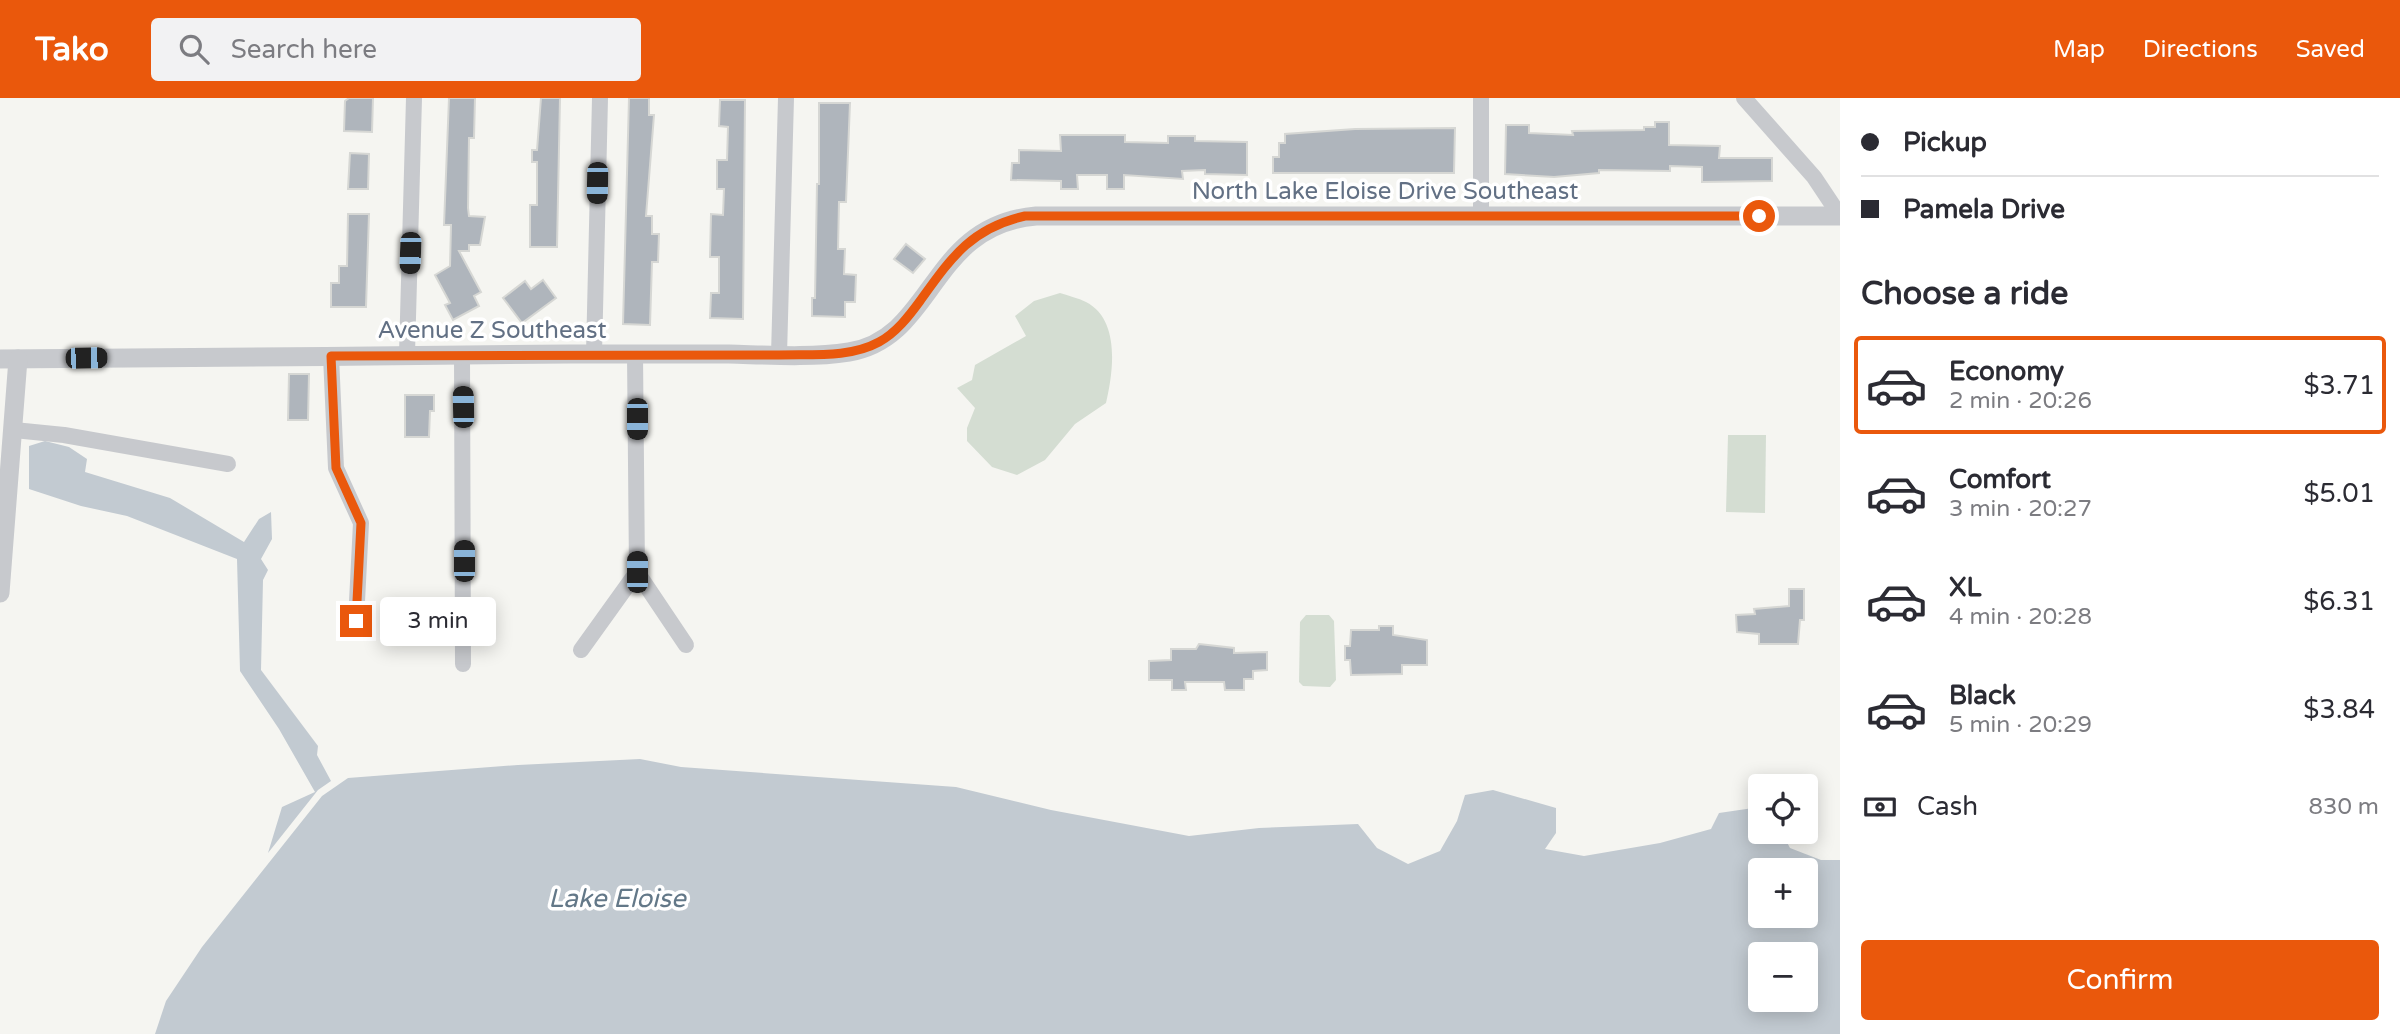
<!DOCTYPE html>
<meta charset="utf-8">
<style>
:root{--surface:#fff;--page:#f2f2f3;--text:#2b2b33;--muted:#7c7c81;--line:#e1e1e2;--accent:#ea580c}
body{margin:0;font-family:"Varela Round",sans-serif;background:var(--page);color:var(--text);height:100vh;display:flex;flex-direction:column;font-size:26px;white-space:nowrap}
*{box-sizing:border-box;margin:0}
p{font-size:23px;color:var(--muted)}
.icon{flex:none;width:38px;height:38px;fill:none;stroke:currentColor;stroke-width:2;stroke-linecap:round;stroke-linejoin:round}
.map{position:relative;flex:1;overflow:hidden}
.drawer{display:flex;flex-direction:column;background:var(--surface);width:560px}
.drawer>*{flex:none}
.guide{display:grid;align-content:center;height:154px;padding:0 21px;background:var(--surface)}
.tools{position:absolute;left:1748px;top:676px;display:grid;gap:14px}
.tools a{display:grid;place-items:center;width:70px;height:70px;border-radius:7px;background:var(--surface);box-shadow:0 4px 18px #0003;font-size:35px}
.end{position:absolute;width:32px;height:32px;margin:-16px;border:9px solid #ea580c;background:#fff;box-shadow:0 0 0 4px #fff}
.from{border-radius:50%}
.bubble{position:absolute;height:49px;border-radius:7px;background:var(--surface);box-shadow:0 4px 18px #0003;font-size:23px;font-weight:600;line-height:49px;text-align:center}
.car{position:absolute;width:21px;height:42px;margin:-21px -10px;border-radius:9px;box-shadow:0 0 5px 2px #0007;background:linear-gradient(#222 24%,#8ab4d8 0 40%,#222 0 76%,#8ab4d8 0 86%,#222 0)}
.guide b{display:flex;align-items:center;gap:24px;height:66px;font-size:26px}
.guide b+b{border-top:2px solid var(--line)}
.guide i{width:18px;height:18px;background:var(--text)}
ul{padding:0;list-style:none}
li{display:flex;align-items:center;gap:21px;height:98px;margin:0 14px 10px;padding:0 7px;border:4px solid transparent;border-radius:7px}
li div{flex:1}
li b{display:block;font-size:26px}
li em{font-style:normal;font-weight:600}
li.selected{border-color:var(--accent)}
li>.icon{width:63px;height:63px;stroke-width:1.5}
h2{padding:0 21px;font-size:32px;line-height:84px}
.pay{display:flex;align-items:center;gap:18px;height:77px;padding:0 21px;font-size:26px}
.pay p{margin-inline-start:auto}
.action{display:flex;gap:14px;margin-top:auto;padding:14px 21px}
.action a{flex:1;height:80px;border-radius:7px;background:var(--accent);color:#fff;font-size:28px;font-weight:600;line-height:80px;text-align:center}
header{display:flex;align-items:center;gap:42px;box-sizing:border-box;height:98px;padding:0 35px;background:var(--accent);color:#fff}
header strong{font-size:33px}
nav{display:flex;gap:38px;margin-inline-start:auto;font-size:24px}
.search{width:490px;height:63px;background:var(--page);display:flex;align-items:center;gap:18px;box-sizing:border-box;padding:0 24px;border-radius:7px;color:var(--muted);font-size:26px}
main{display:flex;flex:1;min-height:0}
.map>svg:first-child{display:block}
.green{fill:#d4ddd2}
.water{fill:#c2cad1;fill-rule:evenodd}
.building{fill:#afb5bc;stroke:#d6d7d4;stroke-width:2}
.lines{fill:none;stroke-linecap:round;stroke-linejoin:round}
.minor{stroke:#c7c9cd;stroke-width:16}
.tertiary{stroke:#c7c9cd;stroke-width:19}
.route{stroke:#ea580c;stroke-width:9}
.labels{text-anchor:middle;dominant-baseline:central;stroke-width:7;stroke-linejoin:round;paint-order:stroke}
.street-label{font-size:24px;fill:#627084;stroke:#fff}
.water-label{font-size:26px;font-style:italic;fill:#637888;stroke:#fff}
</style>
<header>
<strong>Tako</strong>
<div class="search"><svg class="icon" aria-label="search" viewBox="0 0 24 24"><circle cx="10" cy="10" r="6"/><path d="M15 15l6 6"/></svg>Search here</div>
<nav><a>Map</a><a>Directions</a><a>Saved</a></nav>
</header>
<main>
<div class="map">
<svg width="1840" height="936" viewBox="0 0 1840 936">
<rect width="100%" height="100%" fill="#f5f5f1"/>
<g class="green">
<path d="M1060,195C1069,198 1078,200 1086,204C1121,222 1113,275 1106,305L1075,326L1045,362L1017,377L992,369L967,343V330L975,310L957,290L972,282L975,267L1026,238L1015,218L1034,203Z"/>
<path d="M1728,337H1766L1765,415L1726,414Z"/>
<path d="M1306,517H1329L1334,523L1336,582L1330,589L1303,588L1299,584L1300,524Z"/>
</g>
<g class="water">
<path d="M45,343L69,349L87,361L85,374L170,400L244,444L259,421L271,414L272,441L261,461L268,472L263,482L261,572L318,648L317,657L331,683L318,692L268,755L282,709L315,694L279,631L240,573L237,461L127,418L81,408L29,391V348Z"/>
<path d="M640,661L681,669L956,689L1051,712L1189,738L1259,730L1358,726L1377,750L1408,766L1440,753L1457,723L1465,697L1493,692L1556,710V735L1545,751L1584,758L1660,745L1711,731L1719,715L1760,709V733H1781L1790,750L1821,762H1840V936H155L166,903L202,849L322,698L348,680L518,667ZM1760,772H1806V817H1760ZM1760,856H1806V901H1760Z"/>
</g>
<g class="building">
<path d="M349,0H373L372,34L344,33L345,3Z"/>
<path d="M449,0H475L474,40H469L468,110L469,118L485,119L480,147H469V153H459L481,194L474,198L479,208L453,222L445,207L450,205L435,177L450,168L451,127H444Z"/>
<path d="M541,0H560L557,149H530V107H537V64H532V52H537Z"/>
<path d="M629,0H649V17H654L646,118H652V136H659L658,164H652L650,227L623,226Z"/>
<path d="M720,2H745L743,221L710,220L711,195H719V159H710L711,116L723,117L724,91H717V62H727L728,29L719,28Z"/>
<path d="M819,5H850L846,104H839L838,151H845L844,176L856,177L855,204H845V219L812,218V200H815L817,86H819Z"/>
<path d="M1655,24H1669V47L1720,48L1719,60H1772V83L1702,84V69L1670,68V73L1599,72V75L1554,79L1505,76L1506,27H1529V35L1573,37L1572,33L1644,32V29H1655Z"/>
<path d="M1455,30L1454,75H1273V59H1279V45H1285V36L1355,31Z"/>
<path d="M1060,37H1125V44L1168,45V38H1195V43L1247,44V77L1205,76V72L1182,73L1183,81L1124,77V91H1107V77H1077L1078,91H1061V83L1011,82L1012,65H1019V52L1061,53Z"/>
<path d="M350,55L369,56L368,91H348Z"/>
<path d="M348,116H369L366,209H331V185H339V168H347Z"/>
<path d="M906,146L925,161L913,175L894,161Z"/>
<path d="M543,182L556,200L522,225L503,200L525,183L531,191Z"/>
<path d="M289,276H309L308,322H288Z"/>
<path d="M405,297H434V313H430L429,339H405Z"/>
<path d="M1789,491H1804V522H1800L1798,546H1759V536L1737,534L1736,517L1755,516L1754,511L1789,508Z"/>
<path d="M1379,528H1393V537L1427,542V567H1402V576L1351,577L1350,562H1345V548H1350L1351,532H1379Z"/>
<path d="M1199,546L1234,550V555L1267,554V572L1253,573V581H1244V592H1225L1224,584H1185L1186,592H1172V582H1149V563L1171,562V551H1196Z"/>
</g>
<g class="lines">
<g class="minor">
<path d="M1744,0L1814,79L1840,118"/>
<path d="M1481,117V0"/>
<path d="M407,256L414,0"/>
<path d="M594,256L600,0"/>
<path d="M462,257L463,566"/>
<path d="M779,257L786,0"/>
<path d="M331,258L336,370L361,425L356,523"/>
<path d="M14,332L64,337L228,366"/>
<path d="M637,474L686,547"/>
<path d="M581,552L637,474L635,256"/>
</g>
<g class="tertiary">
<path d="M0,261C190,261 380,257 570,256C623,256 676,256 729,256C768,257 810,260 849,254C935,240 929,127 1036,118H1840"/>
<path d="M0,495L18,261"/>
</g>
</g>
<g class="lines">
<path class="route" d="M356,523L361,425L336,370L331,258L779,257C812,256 850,260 879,244C896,235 909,218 920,203C951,160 971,130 1025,118H1759"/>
</g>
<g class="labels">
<g class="street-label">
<text x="1385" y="93">North Lake Eloise Drive Southeast</text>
<text x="492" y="232">Avenue Z Southeast</text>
</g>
<g class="water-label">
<text x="617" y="800">Lake Eloise</text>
</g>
</g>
</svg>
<div class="tools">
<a><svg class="icon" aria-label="locate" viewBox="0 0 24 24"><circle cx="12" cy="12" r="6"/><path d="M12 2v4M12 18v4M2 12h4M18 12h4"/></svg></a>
<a>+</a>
<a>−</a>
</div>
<i class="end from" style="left:1759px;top:118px"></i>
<i class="end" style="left:356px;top:523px"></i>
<div class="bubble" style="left:380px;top:499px;width:116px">3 min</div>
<i class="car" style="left:597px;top:85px;rotate:181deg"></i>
<i class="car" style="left:410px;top:155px;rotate:182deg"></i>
<i class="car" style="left:86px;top:260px;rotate:89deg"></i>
<i class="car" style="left:463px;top:309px;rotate:359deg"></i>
<i class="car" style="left:637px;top:321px;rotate:180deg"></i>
<i class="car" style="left:464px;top:463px;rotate:0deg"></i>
<i class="car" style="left:637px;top:474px;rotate:0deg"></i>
</div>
<section class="drawer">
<div class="guide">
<b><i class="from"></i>Pickup</b>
<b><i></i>Pamela Drive</b>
</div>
<h2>Choose a ride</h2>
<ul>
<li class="selected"><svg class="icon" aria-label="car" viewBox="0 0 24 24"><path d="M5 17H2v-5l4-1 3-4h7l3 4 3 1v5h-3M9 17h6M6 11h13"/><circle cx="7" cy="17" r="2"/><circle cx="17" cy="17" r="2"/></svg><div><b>Economy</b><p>2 min · 20:26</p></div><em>$3.71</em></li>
<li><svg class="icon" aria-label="car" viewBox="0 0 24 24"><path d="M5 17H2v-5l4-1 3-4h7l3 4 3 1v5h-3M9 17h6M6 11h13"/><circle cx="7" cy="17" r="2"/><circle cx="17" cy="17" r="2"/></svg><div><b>Comfort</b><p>3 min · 20:27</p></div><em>$5.01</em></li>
<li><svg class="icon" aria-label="car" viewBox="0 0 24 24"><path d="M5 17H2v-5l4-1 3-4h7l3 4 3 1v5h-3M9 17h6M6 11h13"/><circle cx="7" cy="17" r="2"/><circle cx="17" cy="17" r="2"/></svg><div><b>XL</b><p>4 min · 20:28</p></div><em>$6.31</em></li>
<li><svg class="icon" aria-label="car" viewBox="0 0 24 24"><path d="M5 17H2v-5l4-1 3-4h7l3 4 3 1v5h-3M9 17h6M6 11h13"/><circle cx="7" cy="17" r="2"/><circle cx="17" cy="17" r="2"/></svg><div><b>Black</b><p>5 min · 20:29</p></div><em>$3.84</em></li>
</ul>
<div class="pay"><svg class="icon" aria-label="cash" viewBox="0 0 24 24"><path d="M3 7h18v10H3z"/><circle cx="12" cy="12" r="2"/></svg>Cash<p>830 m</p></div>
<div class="action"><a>Confirm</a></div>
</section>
</main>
